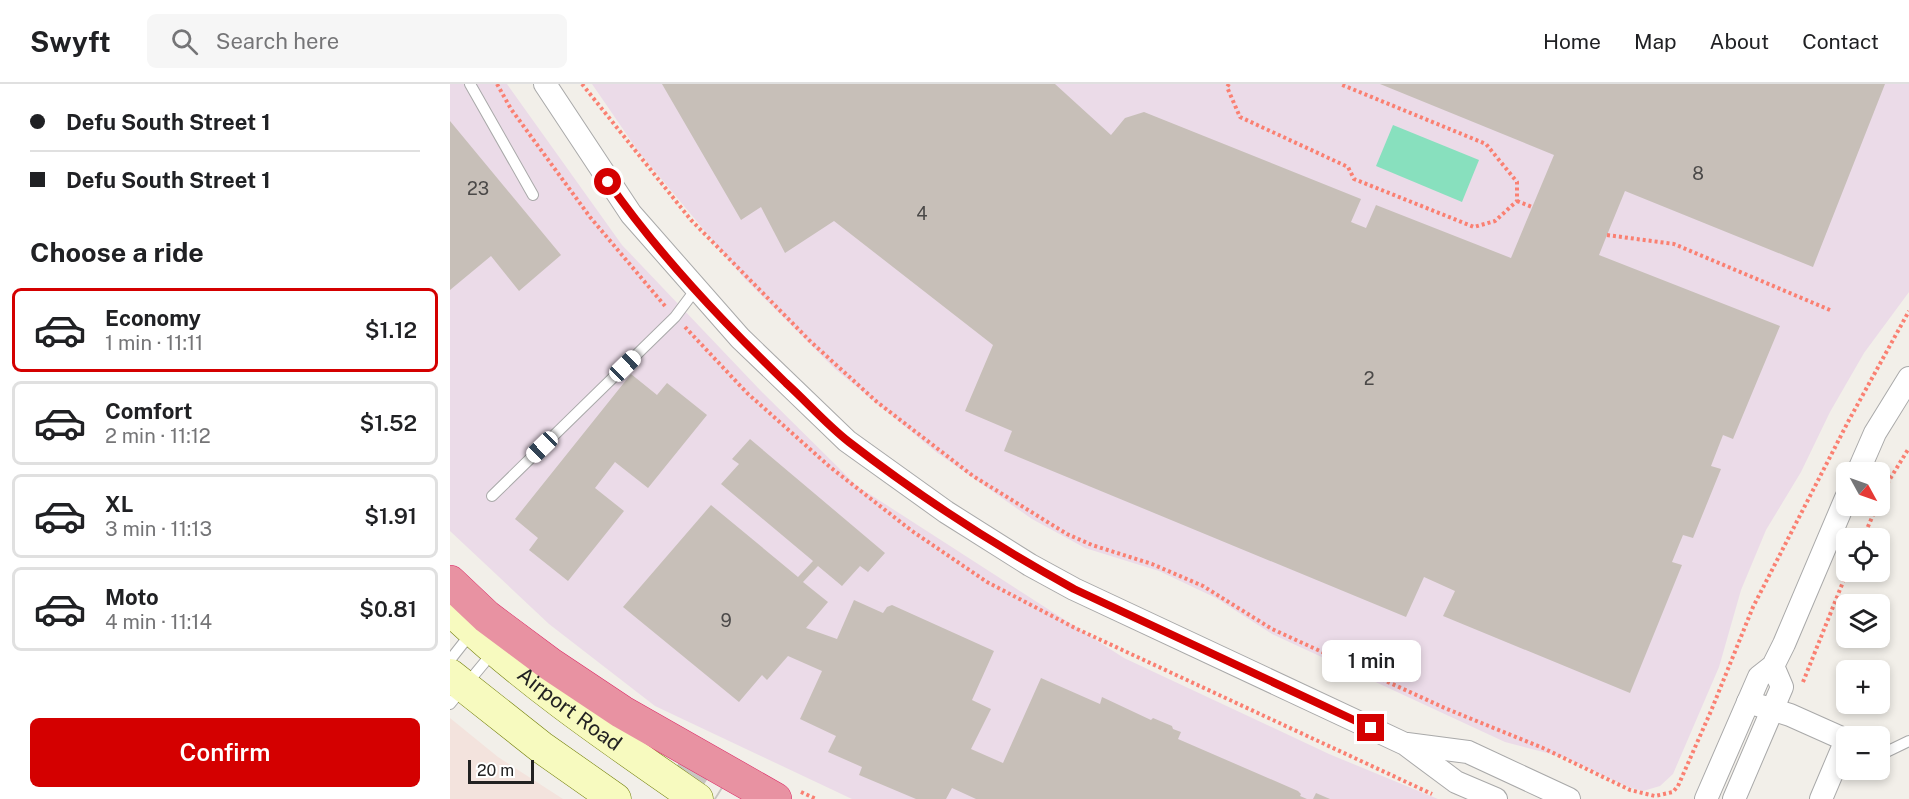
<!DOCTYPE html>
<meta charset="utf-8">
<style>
:root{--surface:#fff;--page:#f6f6f6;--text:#202124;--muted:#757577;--line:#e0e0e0;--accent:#d40000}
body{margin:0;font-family:"Public Sans",sans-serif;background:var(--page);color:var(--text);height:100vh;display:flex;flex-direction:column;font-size:22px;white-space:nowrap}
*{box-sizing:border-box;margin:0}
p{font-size:20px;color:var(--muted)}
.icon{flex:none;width:33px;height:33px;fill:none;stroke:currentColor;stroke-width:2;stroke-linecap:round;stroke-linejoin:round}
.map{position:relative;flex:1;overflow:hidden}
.drawer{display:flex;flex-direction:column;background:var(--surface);width:450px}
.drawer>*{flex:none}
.hud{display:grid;align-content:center;height:132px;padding:0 30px;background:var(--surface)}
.needle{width:39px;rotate:130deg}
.buttons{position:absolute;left:1386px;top:378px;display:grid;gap:12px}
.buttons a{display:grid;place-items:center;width:54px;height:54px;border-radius:9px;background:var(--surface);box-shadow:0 3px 9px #0003;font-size:30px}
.scale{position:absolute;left:18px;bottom:15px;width:66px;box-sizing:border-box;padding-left:6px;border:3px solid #222;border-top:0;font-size:16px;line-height:21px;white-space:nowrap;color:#222;-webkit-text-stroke:4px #fff;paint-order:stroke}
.end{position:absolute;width:27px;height:27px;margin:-14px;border:8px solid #d40000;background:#fff;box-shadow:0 0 0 3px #fff}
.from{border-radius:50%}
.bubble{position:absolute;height:42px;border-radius:9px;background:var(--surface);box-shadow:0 3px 9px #0003;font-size:20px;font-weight:600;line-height:42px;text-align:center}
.car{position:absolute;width:18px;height:36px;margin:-18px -9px;border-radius:8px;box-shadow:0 0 4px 2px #0007;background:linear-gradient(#fff 24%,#345 0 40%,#fff 0 76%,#345 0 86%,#fff 0)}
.hud b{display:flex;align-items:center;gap:21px;height:57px;font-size:22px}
.hud b+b{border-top:2px solid var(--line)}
.hud i{width:15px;height:15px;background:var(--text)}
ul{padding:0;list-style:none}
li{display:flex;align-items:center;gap:18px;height:84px;margin:0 12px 9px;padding:0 18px;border:3px solid var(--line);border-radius:9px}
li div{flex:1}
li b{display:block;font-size:22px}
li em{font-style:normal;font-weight:600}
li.current{border-color:var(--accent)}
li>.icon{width:54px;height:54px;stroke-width:1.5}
h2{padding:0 30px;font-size:27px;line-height:72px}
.button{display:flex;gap:12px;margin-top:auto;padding:12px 30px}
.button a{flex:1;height:69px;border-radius:9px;background:var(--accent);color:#fff;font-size:24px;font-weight:600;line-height:69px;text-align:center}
header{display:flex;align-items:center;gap:36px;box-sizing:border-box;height:84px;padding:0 30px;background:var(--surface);border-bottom:2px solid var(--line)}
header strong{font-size:28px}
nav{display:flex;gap:33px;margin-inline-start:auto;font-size:21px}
.search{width:420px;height:54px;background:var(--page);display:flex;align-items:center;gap:15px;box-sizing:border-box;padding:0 21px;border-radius:9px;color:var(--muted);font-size:22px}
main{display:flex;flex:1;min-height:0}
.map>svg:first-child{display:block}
.industrial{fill:#ebdbe8}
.military{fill:#f3e3dd}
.pitch{fill:#88e0be}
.building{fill:#c7bfb8}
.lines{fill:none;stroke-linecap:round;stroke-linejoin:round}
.motorway-tunnel{stroke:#c8c6c1;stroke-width:33;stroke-dasharray:33 16;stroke-linecap:butt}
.service-casing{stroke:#a9a9a9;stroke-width:12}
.minor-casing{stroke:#a9a9a9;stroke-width:24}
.secondary-casing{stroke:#707d05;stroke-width:33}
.motorway-casing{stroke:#dc2a67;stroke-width:34}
.path{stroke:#fa8072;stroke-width:4;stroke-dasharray:3 3;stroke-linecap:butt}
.service{stroke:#fff;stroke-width:10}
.minor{stroke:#fff;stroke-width:22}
.secondary{stroke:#f7fabf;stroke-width:32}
.motorway{stroke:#e892a2;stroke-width:33}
.route{stroke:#d40000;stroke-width:8}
.labels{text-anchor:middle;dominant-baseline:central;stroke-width:5;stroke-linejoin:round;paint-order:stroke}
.number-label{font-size:18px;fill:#4b4948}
.street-label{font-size:21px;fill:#222;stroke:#fff}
</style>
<header>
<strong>Swyft</strong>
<div class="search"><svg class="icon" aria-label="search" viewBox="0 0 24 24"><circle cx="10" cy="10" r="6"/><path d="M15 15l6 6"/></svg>Search here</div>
<nav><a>Home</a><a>Map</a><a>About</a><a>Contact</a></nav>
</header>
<main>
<section class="drawer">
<div class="hud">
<b><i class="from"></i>Defu South Street 1</b>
<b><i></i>Defu South Street 1</b>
</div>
<h2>Choose a ride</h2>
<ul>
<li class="current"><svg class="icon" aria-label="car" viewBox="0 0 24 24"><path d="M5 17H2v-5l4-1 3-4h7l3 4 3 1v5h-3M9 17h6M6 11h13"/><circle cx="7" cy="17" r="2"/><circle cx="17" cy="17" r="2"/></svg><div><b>Economy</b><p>1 min · 11:11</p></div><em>$1.12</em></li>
<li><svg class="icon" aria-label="car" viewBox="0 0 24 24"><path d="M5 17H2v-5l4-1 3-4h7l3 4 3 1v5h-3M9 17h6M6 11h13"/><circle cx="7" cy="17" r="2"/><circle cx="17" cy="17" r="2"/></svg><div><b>Comfort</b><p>2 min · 11:12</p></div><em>$1.52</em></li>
<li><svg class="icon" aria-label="car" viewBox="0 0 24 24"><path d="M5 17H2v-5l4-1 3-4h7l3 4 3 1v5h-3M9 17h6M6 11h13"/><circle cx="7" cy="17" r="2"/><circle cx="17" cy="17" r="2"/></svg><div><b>XL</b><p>3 min · 11:13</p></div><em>$1.91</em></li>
<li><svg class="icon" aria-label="car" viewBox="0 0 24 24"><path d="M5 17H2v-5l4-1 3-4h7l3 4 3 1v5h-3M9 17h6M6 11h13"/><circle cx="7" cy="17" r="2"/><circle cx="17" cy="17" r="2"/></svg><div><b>Moto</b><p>4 min · 11:14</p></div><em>$0.81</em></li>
</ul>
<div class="button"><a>Confirm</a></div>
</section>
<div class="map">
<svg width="1459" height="715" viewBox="0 0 1459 715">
<rect width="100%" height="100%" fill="#f2efe9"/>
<g class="industrial">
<path d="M0,0H57L172,161L311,307L407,402L674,574L879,670L988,715H402L205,622L99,540L0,447Z"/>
<path d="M142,0H1459V208L1414,269L1380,328L1351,388L1316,446L1291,506L1269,583L1223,690L1210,702L1193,707L1178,703L1116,674L1055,658L822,550L766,514L709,487L635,464L582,435L486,368L385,285L295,195L188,67Z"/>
</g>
<path class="military" d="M0,634L48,673L113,715H0Z"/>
<path class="pitch" d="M943,41L1029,76L1012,118L926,82Z"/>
<g class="building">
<path d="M212,0H605L661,51L675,34L694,28L911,115L901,138L916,144L926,121L1061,174L1104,71L930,0H1435L1363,183L1175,107L1157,151L1149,171L1330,242L1283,355L1273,351L1261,382L1271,385L1243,454L1233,451L1222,478L1232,481L1180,609L993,532L1005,507L974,493L956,533L554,367L562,347L515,327L543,261L384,137L335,169L311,123L291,136Z"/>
<path d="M0,37L111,171L69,207L41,172L0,206Z"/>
<path d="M181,290L207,311L217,299L257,331L198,404L165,378L145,404L174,427L118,497L79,466L88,454L65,435Z"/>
<path d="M300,355L435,469L418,488L410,482L392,502L368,482L353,498L378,518L356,544L387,555L404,516L433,529L437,523L442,521L544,567L522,616L541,625L521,665L553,679L591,594L650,620L652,613L701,636L703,634L722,642L723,645L731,648L728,655L848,707L851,710L850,712L857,715H526L502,704L496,715H466L409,691L412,683L378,668L386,652L350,635L372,587L338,572L317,596L312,591L289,618L173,523L261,421L348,493L363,477L271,400L289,380L282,375Z"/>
<path d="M866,709L880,715H863Z"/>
</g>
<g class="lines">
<path class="motorway-tunnel" d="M223,688L266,715"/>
<g class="service-casing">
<g id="service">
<path d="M20,0L83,111"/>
<path d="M42,412L225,233L246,205"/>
<path d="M0,576L22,548"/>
<path d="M0,620L44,567"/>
<path d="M1430,671L1459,657"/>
<path d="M1382,693L1399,686"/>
</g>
</g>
<g class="minor-casing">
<g id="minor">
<path d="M95,0L181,130L290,254L397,357L496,428L580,481L624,505L955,660L1006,698L1046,715"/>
<path d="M1408,388L1425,349L1459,294"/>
<path d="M1298,618L1340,631L1396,656L1371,715"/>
<path d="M957,660L1018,668L1119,715"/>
<path d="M1256,715L1309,593L1323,582L1334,560L1396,414"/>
<path d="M1284,715L1332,603L1323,582"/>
</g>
</g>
<g class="secondary-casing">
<g id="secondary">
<path id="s1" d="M0,525C75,597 162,656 247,715"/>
<path d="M0,591L91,663L165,715"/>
</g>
</g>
<g class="motorway-casing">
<path id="motorway" d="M0,498L37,533L100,580L172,628L325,715"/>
</g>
<g class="path">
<path d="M47,0L61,25L140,133L215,222"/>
<path d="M132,0L241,136L361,258L427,318L523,392L617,450L642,461L702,480L753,502L822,545L997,625L1093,664L1180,706L1205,712L1223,708L1228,702L1261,627L1303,523L1399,336L1459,227"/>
<path d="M779,0L777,3L790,33L898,83L904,95L1024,143L1045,137L1067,117V98L1036,60L890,0"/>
<path d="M1067,117L1082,123"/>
<path d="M1157,151L1224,160L1380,226"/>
<path d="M235,243L297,309L380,383L462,447L537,498L625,544L982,710"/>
<path d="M1430,416L1435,403L1459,364"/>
<path d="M1413,454L1427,422"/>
<path d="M1353,598L1397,488"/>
<path d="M351,708L366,715"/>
</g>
<use href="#service" class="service"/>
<use href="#minor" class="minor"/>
<use href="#secondary" class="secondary"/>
<use href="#motorway" class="motorway"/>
</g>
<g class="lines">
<path class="route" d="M158,98C209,171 272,237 336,299C357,318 377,341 399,358C470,413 546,462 624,505L921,644"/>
</g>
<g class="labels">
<g class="number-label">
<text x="1248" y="89">8</text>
<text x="28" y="104">23</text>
<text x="472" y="129">4</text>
<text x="919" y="294">2</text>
<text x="276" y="536">9</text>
</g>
<g class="street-label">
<text stroke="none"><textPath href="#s1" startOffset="156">Airport Road</textPath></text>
</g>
</g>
</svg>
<div class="buttons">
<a><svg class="needle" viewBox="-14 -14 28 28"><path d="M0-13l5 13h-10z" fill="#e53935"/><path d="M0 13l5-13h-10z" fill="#757577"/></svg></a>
<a><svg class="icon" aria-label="locate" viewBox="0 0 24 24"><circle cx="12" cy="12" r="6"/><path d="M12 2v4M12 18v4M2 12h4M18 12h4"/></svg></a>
<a><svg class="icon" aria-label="layers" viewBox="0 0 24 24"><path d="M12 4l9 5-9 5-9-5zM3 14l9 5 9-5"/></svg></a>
<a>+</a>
<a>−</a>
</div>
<div class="scale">20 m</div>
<i class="end from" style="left:158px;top:98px"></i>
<i class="end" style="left:921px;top:644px"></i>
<div class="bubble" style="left:872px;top:556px;width:99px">1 min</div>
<i class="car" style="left:175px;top:282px;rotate:46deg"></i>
<i class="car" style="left:92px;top:363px;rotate:226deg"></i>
</div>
</main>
